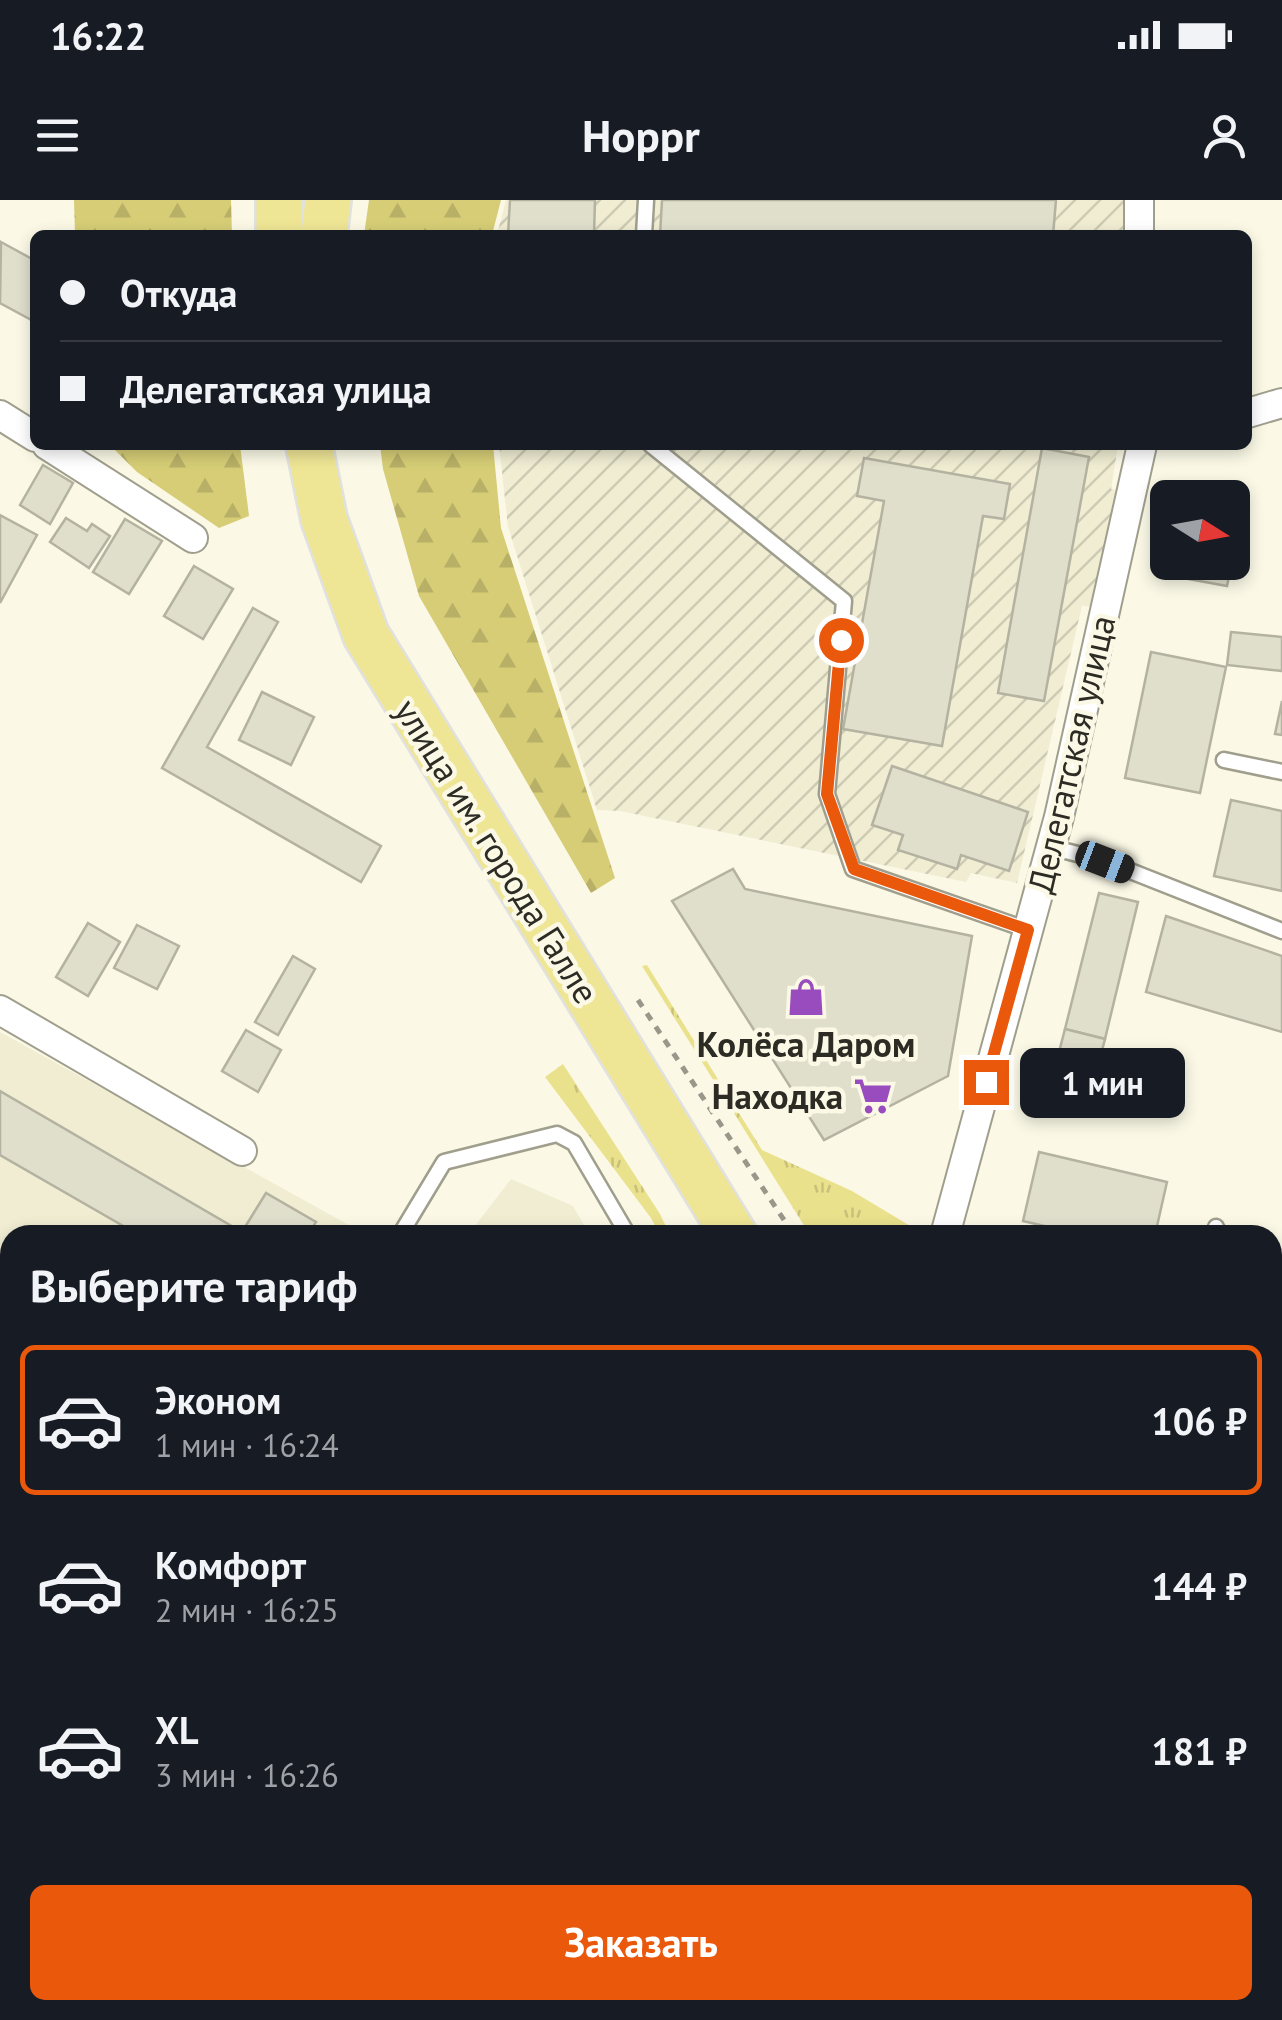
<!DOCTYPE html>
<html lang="ru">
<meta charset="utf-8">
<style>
:root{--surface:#171b24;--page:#242831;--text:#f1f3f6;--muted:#9ea1a6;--line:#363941;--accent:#ea580c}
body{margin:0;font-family:"PT Sans",sans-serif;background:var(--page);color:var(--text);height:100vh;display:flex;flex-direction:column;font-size:38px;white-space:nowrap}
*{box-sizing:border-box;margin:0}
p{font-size:32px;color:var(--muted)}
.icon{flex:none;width:55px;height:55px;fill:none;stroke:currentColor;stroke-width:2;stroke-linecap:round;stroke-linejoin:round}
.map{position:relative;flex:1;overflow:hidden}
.side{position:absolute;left:0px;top:1025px;width:1282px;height:795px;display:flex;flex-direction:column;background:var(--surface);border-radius:30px 30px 0 0;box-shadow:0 5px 15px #0003}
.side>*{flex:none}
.guide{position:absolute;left:30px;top:30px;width:1222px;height:220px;border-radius:15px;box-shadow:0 5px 15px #0003;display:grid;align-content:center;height:220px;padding:0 30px;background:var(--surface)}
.needle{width:65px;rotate:101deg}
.controls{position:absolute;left:1150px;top:280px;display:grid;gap:20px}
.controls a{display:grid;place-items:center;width:100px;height:100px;border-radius:15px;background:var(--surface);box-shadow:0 5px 15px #0003;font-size:50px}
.end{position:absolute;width:45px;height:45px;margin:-22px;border:12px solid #ea580c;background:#fff;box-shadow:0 0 0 5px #fff}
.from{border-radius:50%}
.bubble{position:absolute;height:70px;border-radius:15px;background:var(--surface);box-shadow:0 5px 15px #0003;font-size:32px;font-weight:800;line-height:70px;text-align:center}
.car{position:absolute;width:30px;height:60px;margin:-30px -15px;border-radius:12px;box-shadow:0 0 8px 2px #0007;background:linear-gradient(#222 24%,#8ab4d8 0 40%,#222 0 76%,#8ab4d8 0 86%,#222 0)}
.guide b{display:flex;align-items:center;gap:35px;height:95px;font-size:38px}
.guide b+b{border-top:2px solid var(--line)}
.guide i{width:25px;height:25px;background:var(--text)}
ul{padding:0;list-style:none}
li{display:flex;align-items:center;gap:30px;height:150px;margin:0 20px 15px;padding:0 10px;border:5px solid transparent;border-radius:15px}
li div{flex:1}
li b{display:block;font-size:38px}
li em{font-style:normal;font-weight:800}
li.current{border-color:var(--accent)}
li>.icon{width:90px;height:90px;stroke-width:1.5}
h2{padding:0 30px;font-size:45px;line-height:120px}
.primary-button{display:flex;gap:20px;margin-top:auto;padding:20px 30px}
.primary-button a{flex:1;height:115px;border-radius:15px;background:var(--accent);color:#fff;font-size:40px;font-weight:800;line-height:115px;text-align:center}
.status{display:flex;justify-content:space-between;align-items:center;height:70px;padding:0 50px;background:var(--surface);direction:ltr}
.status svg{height:28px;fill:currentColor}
header{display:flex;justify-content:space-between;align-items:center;height:130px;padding:0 30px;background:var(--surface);font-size:45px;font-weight:800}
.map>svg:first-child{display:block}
.built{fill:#f0edd3}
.industrial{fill:url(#industrial-furrows)}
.grass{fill:url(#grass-tufts)}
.forest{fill:url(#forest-firs)}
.building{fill:#e0dfcc;stroke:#b4b2a0;stroke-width:2.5}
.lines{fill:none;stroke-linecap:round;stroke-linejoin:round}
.lane-casing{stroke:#a09f8d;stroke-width:19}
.street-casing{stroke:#a09f8d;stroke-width:32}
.primary-casing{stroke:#e1e1e0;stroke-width:50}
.path{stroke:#99978a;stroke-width:5;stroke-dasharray:8 8;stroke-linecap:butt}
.lane{stroke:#fff;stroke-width:14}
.street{stroke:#fff;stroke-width:28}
.primary{stroke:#eee595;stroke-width:45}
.route{stroke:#ea580c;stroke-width:12}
.labels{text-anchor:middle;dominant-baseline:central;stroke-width:9;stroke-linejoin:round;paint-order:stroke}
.street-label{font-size:35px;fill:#2c2b24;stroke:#fbf9e6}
.poi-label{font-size:35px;font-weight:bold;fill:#2c2b24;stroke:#fbf9e6}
</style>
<div class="status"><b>16:22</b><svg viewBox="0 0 49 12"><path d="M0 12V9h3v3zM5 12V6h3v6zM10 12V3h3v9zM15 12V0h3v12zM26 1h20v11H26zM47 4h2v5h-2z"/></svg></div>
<header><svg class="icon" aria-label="menu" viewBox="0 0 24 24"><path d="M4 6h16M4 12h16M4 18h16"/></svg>Hoppr<svg class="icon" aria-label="person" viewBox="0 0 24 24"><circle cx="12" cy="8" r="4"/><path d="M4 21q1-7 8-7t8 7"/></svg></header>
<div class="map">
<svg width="1282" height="1820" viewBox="0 0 1282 1820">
<defs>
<pattern id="industrial-furrows" width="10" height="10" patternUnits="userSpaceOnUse" patternTransform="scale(2.5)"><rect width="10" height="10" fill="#f0edd3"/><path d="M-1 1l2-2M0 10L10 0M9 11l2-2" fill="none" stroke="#cecbb5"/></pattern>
<pattern id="grass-tufts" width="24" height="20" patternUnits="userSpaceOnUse" patternTransform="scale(2.5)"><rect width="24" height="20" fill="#eae18d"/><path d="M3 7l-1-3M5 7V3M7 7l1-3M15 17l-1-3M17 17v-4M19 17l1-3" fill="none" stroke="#c9c17a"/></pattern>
<pattern id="forest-firs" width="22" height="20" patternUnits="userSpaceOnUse" patternTransform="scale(2.5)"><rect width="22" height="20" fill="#d6cd76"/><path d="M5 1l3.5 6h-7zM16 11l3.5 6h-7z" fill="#b8b066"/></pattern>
</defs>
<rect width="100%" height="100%" fill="#fbf9e6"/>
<g class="built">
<path d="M0,832L367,1035H10V1810H771L770,1820H0Z"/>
<path d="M511,979L573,1006L590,1035H468Z"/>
</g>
<g class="industrial">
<path d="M506,0H1126V35H497Z"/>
<path d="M499,245H1118L1111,289L1121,291L1097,407L1082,406L1017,683L971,673L966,682L620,611L597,610L508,327Z"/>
</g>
<g class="grass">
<path d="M647,765L762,950L852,991L912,1027V1035H810L642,766Z"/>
<path d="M563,864L660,1014L670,1035H660L651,1018L545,877Z"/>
</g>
<g class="forest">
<path d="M74,0H231L232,35H75Z"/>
<path d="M369,0H501L492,35H364Z"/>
<path d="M110,245H240L249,316L219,328L137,272Z"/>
<path d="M380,245H493L501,328L615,678L591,693L419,396L383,269Z"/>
</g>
<g class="building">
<path d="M510,0H595L594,35H508Z"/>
<path d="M662,0H1056L1053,35H660Z"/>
<path d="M1,42L34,60L35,57V122L0,103Z"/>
<path d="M1042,248L1089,257L1044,501L998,493Z"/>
<path d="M864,258L1010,284L1004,319L983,316L942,546L843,529L884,301L857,296Z"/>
<path d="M43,265L73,283L50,324L20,305Z"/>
<path d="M1232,313L1241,314L1232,358Z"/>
<path d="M0,315L37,335L0,403Z"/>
<path d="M66,318L87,331L92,324L110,336L89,368L50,342Z"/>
<path d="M125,319L162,341L129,394L93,372Z"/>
<path d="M1168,343V362H1232L1227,386L1161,374Z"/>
<path d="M194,366L233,389L203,439L164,416Z"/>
<path d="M253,408L278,422L207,547L381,646L361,682L162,568Z"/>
<path d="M1231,432L1282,437V471L1227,465Z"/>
<path d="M1151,452L1226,467L1200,593L1125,578Z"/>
<path d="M262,492L314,517L291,565L239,540Z"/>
<path d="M1282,501V535L1275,534Z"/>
<path d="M892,566L1028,612L1009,671L961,655L957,669L898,650L903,635L872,625Z"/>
<path d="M1231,600L1282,611V691L1214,676Z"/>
<path d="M733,669L745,689L972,736L948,876L824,940L672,701Z"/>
<path d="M1099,693L1138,702L1105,839L1065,829Z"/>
<path d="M1166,716L1282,756V832L1146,792Z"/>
<path d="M88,723L120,742L88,796L56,777Z"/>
<path d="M137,725L179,746L157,789L114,768Z"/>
<path d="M293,756L315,769L278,835L255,822Z"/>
<path d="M1065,829L1105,839L1093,885L1053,875Z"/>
<path d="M246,830L281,850L258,892L222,871Z"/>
<path d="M0,891L242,1032L266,993L316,1022L308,1035H139L0,955Z"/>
<path d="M1039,952L1167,982L1155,1035H1083L1023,1021Z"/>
<path d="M0,1096L10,1101V1174L0,1168Z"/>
<path d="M0,1506L10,1514V1658L0,1650Z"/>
<path d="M1272,1519L1282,1524L1272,1543Z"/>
<path d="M1272,1691L1282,1695V1779L1272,1800Z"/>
<path d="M0,1692L10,1703V1810H28L23,1815L27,1820H0Z"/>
<path d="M196,1810H519L511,1820H208Z"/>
<path d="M1179,1810H1268L1263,1820H1180L1176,1818Z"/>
</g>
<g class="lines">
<g class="lane-casing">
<g id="lane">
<path d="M644,35L646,0"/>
<path d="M651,245L844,401L827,594L853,669L1028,730"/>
<path d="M1224,560L1282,572"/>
<path d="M1050,647L1105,661L1282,731"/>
<path d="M400,1035L444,962L557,934L574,943L628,1035"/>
<path d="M1215,1035L1216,1027"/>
<path d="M1272,1334L1282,1318"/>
<path d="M1272,1450L1282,1453"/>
<path d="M946,1810L985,1820"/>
<path d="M1009,1820L1011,1810"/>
</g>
</g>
<g class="street-casing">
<g id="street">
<path d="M1139,0V35"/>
<path d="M1248,213L1282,203"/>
<path d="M0,215L35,237"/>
<path d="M47,245L193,338"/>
<path d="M0,810L242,951"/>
<path d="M945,1035L1059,617L1142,245"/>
</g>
</g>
<g class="primary-casing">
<g id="primary">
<path d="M279,35V0"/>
<path d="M324,35L328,0"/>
<path d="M309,245L324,319L366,435L734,1035"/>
<path d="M869,1820L871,1810"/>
</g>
</g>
<path class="path" d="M638,800L794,1035"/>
<use href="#lane" class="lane"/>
<use href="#street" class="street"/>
<use href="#primary" class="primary"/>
</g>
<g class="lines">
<path class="route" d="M841,440L827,594L854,669L1028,730L986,882"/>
</g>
<defs>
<g id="shop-bare" transform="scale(3)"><path d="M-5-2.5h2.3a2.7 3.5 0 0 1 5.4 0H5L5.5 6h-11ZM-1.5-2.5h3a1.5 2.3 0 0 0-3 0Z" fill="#994cbe" stroke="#fbf9e6" stroke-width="2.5" paint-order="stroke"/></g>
<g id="supermarket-bare" transform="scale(3)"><path d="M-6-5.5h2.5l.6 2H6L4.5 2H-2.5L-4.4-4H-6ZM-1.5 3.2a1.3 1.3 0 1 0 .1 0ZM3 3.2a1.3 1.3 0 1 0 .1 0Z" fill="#994cbe" stroke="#fbf9e6" stroke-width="2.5" paint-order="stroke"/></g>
</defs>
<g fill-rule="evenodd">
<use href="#shop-bare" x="806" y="797"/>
<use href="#supermarket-bare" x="873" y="896"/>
</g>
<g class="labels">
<g class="street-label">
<text transform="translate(1071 554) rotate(-77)">Делегатская улица</text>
<text transform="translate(497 651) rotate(58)">улица им. города Галле</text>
</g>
<g class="poi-label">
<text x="806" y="844">Колёса Даром</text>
<text x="843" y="896" text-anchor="end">Находка</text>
</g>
</g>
</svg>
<div class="controls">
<a><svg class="needle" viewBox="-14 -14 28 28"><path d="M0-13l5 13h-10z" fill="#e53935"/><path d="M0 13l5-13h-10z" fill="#9ea1a6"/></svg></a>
</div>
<i class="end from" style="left:841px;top:440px"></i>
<i class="end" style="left:986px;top:882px"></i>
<div class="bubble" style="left:1020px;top:848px;width:165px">1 мин</div>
<i class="car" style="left:1105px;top:662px;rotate:111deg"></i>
<div class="guide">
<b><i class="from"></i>Откуда</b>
<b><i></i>Делегатская улица</b>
</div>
<section class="side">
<h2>Выберите тариф</h2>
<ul>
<li class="current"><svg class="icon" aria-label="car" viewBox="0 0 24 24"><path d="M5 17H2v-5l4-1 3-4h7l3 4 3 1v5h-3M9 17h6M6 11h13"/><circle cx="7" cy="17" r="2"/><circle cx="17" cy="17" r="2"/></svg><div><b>Эконом</b><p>1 мин · 16:24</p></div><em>106 ₽</em></li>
<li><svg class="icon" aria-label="car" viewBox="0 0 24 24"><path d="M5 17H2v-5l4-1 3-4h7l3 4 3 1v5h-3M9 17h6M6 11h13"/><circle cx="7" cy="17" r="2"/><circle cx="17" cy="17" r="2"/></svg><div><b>Комфорт</b><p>2 мин · 16:25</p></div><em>144 ₽</em></li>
<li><svg class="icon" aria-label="car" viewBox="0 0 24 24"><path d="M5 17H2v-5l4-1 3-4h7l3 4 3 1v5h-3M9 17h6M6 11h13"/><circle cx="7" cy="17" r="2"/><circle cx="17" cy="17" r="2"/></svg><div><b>XL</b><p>3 мин · 16:26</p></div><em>181 ₽</em></li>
</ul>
<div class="primary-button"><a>Заказать</a></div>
</section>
</div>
